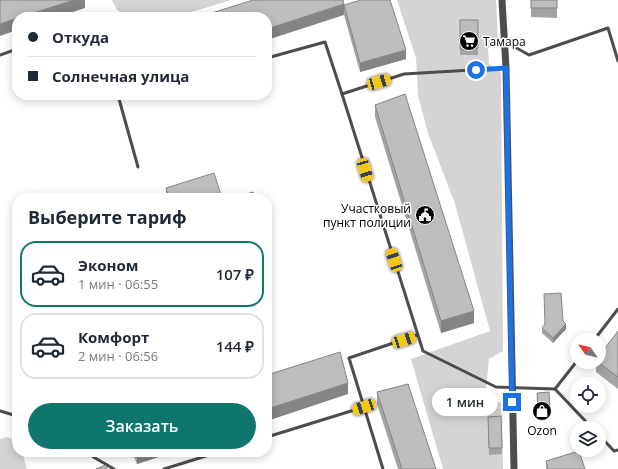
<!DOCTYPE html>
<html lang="ru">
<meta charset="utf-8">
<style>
:root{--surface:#fff;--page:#f6f6f7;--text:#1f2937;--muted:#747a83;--line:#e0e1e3;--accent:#0f766e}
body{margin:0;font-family:"Open Sans",sans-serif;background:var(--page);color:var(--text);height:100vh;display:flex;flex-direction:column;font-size:15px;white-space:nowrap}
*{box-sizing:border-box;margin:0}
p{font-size:13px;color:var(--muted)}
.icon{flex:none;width:22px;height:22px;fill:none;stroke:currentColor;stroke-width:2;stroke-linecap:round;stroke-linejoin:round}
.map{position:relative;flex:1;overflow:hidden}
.panel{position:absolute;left:12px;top:193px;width:260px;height:264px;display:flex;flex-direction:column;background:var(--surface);border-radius:16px;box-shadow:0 2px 10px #0003}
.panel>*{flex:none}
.guide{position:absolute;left:12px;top:12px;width:260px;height:88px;border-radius:16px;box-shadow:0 2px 10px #0003;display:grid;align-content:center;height:88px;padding:0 16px;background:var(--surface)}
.needle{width:26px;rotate:304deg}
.tools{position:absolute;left:570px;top:333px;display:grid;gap:8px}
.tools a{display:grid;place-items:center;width:36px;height:36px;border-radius:50%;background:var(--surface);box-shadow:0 2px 10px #0003;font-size:20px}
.end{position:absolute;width:18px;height:18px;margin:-9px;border:5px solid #1a73e8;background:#fff;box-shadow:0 0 0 2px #fff}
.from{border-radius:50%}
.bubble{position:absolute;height:28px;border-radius:14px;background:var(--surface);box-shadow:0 2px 10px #0003;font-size:13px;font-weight:600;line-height:28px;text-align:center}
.car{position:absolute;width:12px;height:24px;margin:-12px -6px;border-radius:5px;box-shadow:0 0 3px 1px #0007;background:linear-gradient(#f5c518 24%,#345 0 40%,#f5c518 0 76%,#345 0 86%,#f5c518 0)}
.guide b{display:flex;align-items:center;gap:14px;height:38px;font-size:15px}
.guide b+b{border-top:1px solid var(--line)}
.guide i{width:10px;height:10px;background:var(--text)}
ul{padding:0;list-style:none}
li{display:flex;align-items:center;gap:12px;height:66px;margin:0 8px 6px;padding:0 8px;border:2px solid var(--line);border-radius:16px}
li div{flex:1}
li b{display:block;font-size:15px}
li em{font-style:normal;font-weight:600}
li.active{border-color:var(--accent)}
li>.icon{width:36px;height:36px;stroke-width:1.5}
h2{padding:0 16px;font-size:18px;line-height:48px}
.action{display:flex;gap:8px;margin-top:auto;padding:8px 16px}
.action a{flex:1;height:46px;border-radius:24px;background:var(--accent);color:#fff;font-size:16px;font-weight:600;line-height:46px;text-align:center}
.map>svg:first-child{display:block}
.green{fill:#d4d4d4}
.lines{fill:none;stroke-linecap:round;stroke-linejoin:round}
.service{stroke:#4d4d4d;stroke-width:3}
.tertiary{stroke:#4d4d4d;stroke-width:7}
.wall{fill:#a3a3a3}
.shaded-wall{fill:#848484}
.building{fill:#bdbdbd;stroke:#848484}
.route{stroke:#1a73e8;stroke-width:5}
.labels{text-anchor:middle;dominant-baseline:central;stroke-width:3;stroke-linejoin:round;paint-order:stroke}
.poi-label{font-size:12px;fill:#000;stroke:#fff;text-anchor:start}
</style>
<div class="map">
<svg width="618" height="469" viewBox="0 0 618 469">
<rect width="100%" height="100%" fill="#fff"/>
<g class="green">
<path d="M112,0H231L175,17H128L117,10Z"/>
<path d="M397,0H496L498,41L488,48L489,64L501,73L503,351L489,359L486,389L502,405L503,469H443L411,359L490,331L455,204L428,133L418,96L416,58Z"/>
<path d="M7,437L17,441V452H22L27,469H0V439Z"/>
</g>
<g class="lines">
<g class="service">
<path d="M506,42L529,55L608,28L618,61"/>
<path d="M0,55L17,49"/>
<path d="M267,58L325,42L342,94L404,74L506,68"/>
<path d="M342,94L423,351L496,387L555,389L592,428"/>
<path d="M118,95L119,99L134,95"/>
<path d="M119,99L138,167"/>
<path d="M594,340L618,309"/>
<path d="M555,389L577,361"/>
<path d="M0,411L17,416"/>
<path d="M599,435L614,451L618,450"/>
<path d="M267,437L364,407"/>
<path d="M85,452L114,469"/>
<path d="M164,469L219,452"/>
<path d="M383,469L349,358L417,335"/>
</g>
<path class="tertiary" d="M502,0L506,68L514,469"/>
</g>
<g class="wall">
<path d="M531,0H557V18L531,17Z"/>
<path d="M344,5L406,59L360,72L344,15Z"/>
<rect x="460" y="20" width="18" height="35"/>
<path d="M375,105L474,323L441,333L375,117Z"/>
<path d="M166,188L222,198H166Z"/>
<path d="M563,321L566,329L553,343L542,333V328Z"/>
<path d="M618,331V389L596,372V362H598Z"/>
<path d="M377,392L436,469H398L377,404Z"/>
<path d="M537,396L550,410V414L538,415Z"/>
<path d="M488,424L502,448V454L489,455Z"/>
<path d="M132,452H174L137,464Z"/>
<path d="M546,461L585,469H546Z"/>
</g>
<g class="shaded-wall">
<path d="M74,0H85V8L58,17H21Z"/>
<path d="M344,4V15L267,40V29Z"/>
<path d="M17,18V30L0,36V24Z"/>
<path d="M406,50V59L360,72V63Z"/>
<path d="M270,246V258L267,259V247Z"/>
<path d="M474,311V323L441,333V321Z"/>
<path d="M566,324V329L553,343V338Z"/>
<path d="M348,383V394L267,421V409Z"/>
<path d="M137,452H174L137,464Z"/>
</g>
<g class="building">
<path d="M0,0H74L21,17H17V18L0,24Z"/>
<path d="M253,0H343L344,4L267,29V17H199Z"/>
<path d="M361,0H390L406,50L360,63L344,5Z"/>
<rect x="531" y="0" width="26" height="8"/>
<path d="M460,20H478V48L460,49Z"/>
<path d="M405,94L474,311L441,321L375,105Z"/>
<path d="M214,173L222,198H169L166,188Z"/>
<path d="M253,192L255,198H234Z"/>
<path d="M267,235L270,246L267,247Z"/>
<path d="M561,293L563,321L566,324L553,338L542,328L545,324L544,294Z"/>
<path d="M618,331V377L598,362H599V356Z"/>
<path d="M340,352L348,383L267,409V375Z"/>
<path d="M408,384L436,469H402L377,392Z"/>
<path d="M549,392L550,410L538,411L537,393Z"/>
<path d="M501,416L502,448H489L488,417Z"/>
<path d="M579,451L585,469H548L546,461Z"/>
<path d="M106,465L107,469H96Z"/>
</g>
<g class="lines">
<path class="route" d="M476,70L506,68L512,402"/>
</g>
<defs>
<g id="supermarket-disc" transform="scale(1)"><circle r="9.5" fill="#000" stroke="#fff"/><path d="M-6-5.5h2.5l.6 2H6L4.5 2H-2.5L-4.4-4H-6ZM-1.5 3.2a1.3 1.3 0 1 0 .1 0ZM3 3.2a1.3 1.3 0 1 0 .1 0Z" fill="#fff"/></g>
<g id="civic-disc" transform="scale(1)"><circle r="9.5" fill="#000" stroke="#fff"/><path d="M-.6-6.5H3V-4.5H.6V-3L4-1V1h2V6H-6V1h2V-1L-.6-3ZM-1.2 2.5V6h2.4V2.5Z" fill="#fff"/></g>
<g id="shop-disc" transform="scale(1)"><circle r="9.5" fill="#000" stroke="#fff"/><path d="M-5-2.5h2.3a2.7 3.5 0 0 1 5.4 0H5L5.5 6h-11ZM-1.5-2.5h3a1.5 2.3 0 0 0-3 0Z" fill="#fff"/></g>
</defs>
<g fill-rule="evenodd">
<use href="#supermarket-disc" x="469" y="41"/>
<use href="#civic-disc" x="425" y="215"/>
<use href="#shop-disc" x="542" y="411"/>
</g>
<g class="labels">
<g class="poi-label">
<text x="483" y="41">Тамара</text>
<text x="411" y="208" text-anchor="end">Участковый<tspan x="411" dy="14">пункт полиции</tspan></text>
<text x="542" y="430" text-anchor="middle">Ozon</text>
</g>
</g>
</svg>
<div class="tools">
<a><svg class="needle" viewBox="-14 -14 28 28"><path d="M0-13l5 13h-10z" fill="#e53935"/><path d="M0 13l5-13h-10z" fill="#747a83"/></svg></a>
<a><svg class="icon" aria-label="locate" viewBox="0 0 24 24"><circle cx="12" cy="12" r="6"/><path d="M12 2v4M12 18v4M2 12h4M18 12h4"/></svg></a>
<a><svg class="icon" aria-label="layers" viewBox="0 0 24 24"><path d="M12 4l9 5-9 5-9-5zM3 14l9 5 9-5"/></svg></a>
</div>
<i class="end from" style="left:476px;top:70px"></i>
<i class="end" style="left:512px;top:402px"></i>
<div class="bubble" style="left:432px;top:388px;width:66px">1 мин</div>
<i class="car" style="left:379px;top:82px;rotate:73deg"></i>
<i class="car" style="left:365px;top:170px;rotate:163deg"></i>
<i class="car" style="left:394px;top:260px;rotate:342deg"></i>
<i class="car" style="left:404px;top:340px;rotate:72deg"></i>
<i class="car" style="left:364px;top:407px;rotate:252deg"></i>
<div class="guide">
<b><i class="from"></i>Откуда</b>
<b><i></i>Солнечная улица</b>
</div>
<section class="panel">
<h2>Выберите тариф</h2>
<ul>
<li class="active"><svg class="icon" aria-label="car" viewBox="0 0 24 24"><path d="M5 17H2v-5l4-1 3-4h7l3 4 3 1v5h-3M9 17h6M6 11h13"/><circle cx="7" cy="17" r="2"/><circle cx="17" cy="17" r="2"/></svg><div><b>Эконом</b><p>1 мин · 06:55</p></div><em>107 ₽</em></li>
<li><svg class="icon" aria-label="car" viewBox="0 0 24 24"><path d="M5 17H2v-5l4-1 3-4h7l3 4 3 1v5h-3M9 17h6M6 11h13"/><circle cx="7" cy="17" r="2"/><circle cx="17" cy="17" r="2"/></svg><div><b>Комфорт</b><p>2 мин · 06:56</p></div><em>144 ₽</em></li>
</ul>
<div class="action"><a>Заказать</a></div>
</section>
</div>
